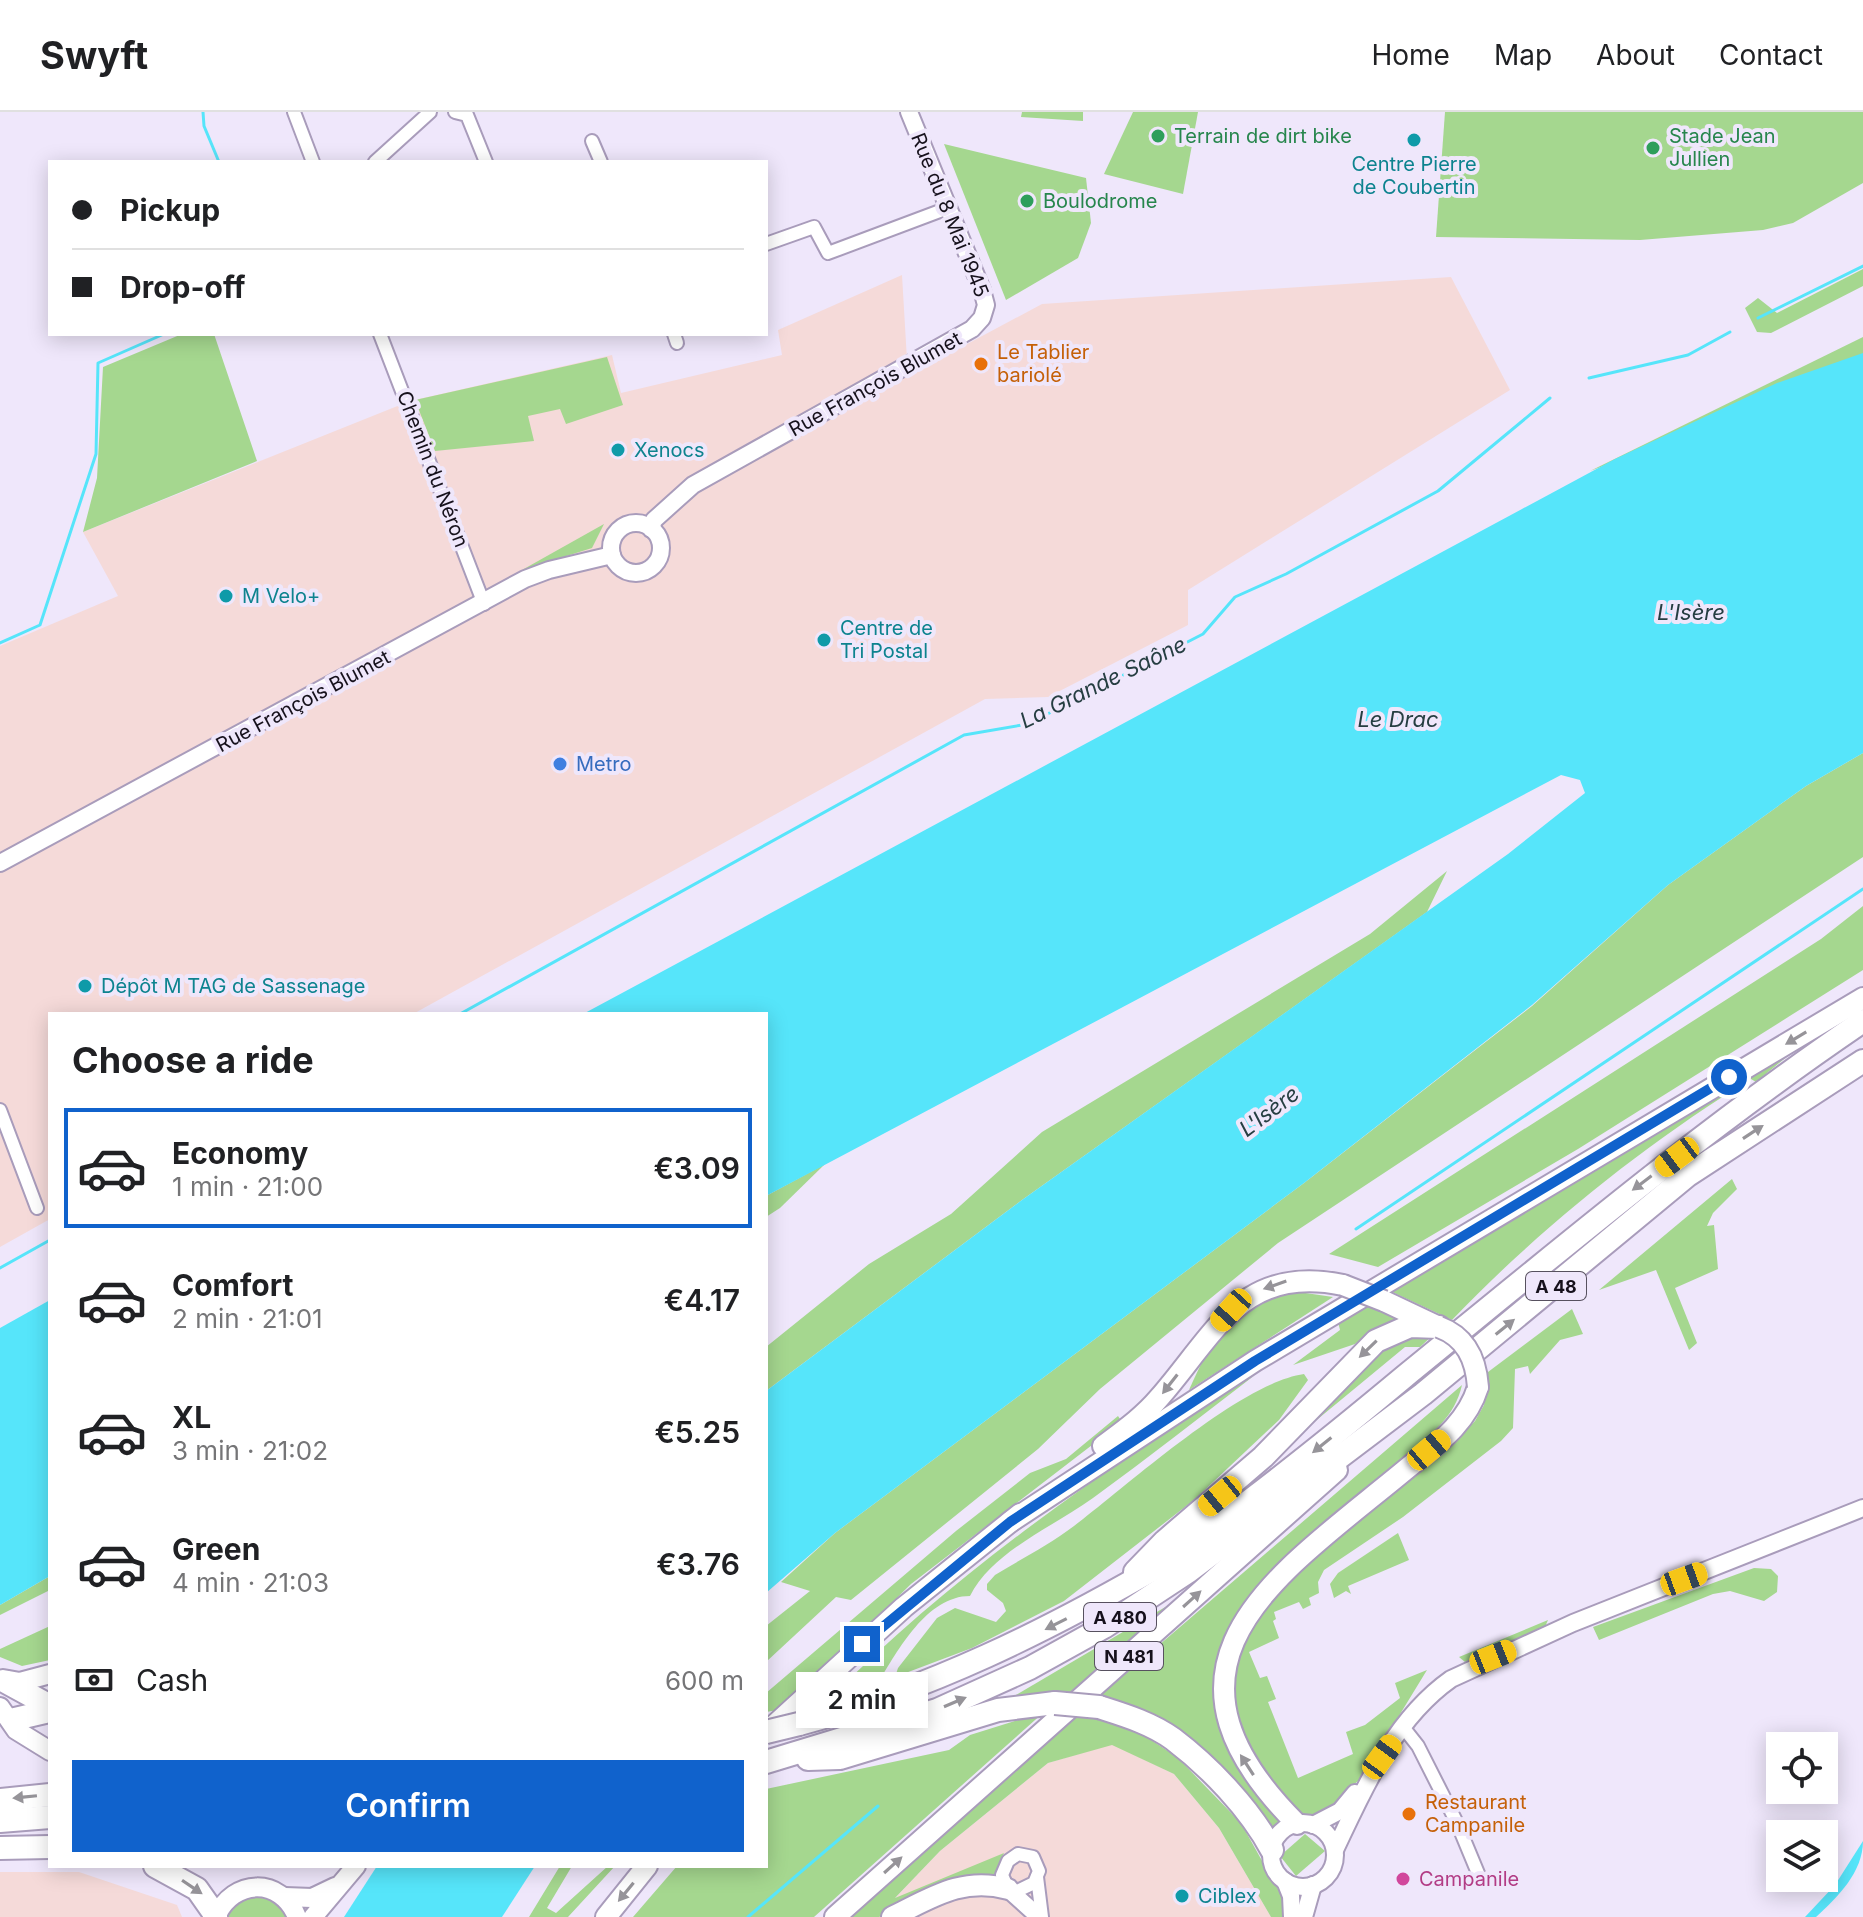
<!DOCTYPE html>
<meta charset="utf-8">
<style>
:root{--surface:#fff;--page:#f6f6f6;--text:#202124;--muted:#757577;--line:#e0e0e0;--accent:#1062cc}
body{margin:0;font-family:Inter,sans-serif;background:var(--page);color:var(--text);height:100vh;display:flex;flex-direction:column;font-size:30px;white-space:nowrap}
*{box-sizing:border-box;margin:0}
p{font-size:26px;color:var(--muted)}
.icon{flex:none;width:44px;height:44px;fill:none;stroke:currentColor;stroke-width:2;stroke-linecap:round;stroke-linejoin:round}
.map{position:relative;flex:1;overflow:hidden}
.details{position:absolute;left:48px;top:900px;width:720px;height:856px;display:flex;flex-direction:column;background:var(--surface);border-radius:0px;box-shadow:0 4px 20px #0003}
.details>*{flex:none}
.top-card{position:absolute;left:48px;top:48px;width:720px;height:176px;border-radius:0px;box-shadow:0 4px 20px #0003;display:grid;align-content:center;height:176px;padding:0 24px;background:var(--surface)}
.fabs{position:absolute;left:1766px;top:1620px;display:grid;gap:16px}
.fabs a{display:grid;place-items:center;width:72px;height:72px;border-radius:0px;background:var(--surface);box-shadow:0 4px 20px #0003;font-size:40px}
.end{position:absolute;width:36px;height:36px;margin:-18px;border:10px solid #1062cc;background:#fff;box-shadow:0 0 0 4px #fff}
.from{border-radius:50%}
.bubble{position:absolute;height:56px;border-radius:0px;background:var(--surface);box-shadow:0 4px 20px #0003;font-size:26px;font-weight:600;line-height:56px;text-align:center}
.car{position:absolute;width:24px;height:48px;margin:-24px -12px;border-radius:10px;box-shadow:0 0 6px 2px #0007;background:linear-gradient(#f5c518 24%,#345 0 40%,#f5c518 0 76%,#345 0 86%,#f5c518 0)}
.top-card b{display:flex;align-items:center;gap:28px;height:76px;font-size:30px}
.top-card b+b{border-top:2px solid var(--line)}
.top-card i{width:20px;height:20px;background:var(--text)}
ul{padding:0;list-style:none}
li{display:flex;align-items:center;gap:24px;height:120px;margin:0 16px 12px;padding:0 8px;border:4px solid transparent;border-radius:0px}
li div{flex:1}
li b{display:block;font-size:30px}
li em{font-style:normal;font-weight:600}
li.current{border-color:var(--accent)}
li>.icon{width:72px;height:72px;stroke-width:1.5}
h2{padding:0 24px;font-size:36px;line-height:96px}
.pay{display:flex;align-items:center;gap:20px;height:88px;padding:0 24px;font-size:30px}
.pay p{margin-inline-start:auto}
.action{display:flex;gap:16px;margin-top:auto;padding:16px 24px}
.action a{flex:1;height:92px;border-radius:0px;background:var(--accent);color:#fff;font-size:32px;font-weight:600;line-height:92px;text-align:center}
header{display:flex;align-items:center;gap:48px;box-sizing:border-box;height:112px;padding:0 40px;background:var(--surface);border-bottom:2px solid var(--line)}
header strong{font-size:38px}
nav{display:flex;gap:44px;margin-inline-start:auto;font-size:28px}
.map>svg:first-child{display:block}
.industrial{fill:#f5dad9}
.green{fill:#a5d78f}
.water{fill:#56e5fa}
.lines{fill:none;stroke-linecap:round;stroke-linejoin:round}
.stream{stroke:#56e5fa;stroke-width:3}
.minor-casing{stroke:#a99cbb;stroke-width:16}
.tertiary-casing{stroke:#a99cbb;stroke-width:20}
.secondary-casing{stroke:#a99cbb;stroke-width:22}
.trunk-casing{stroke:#a99cbb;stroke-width:24}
.motorway-casing{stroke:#a99cbb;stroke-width:26}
.minor{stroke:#fff;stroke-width:12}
.tertiary{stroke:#fff;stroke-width:16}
.secondary{stroke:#fff;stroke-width:18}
.trunk{stroke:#fff;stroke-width:20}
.motorway{stroke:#fff;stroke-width:22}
.trunk-bridge-casing{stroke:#a99cbb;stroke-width:24;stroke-linecap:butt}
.motorway-bridge-casing{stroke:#a99cbb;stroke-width:26;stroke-linecap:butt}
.trunk-bridge{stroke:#fff;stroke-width:20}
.motorway-bridge{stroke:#fff;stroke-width:22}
.oneway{fill:#969499}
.route{stroke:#1062cc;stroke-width:10}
.leisure-dot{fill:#2e9e5b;stroke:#efe7fb;stroke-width:3}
.culture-dot{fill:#0f9aa8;stroke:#efe7fb;stroke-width:3}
.food-dot{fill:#e8710a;stroke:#efe7fb;stroke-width:3}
.shop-dot{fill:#3f7fe0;stroke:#efe7fb;stroke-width:3}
.hotel-dot{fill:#d1479c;stroke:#efe7fb;stroke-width:3}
.labels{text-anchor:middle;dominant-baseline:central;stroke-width:8;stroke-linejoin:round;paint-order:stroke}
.shield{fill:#efe7fb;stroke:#57515f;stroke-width:2}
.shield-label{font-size:18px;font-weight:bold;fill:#16111c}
.leisure-label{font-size:20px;fill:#27864d;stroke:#efe7fb;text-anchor:start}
.culture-label{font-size:20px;fill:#0d838f;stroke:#efe7fb;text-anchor:start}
.street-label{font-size:20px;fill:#16111c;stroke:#efe7fb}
.food-label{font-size:20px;fill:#c56008;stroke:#efe7fb;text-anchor:start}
.shop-label{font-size:20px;fill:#366cbe;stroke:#efe7fb;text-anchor:start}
.hotel-label{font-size:20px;fill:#b23c85;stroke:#efe7fb;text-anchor:start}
.water-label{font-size:22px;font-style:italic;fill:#263e42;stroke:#efe7fb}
</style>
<header>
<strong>Swyft</strong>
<nav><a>Home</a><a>Map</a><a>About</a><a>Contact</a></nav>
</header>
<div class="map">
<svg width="1863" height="1805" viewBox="0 0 1863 1805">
<rect width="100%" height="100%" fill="#efe7fb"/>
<g class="industrial">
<path d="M902,163L907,248L915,260L1042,192L1451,165L1510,278L1188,478V513L1048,585L985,587L413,902H50V1107L0,1135V534L118,484L83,420L410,289L612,243L621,281L782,243L778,218Z"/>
<path d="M1112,1632L1174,1662L1219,1716L1271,1805H877L940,1739L1048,1651Z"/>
<path d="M0,1760H79L177,1793L182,1805H0Z"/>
</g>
<g class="green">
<path d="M1022,0H1083V9L1021,5Z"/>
<path d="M1133,0H1198L1183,82L1104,62Z"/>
<path d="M1445,0H1863V71L1793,111L1763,118L1640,128L1436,125Z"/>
<path d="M944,32L1086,66L1091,111L1078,146L1006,188Z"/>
<path d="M1863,157V174L1771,221L1757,220L1745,196L1758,186L1777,201Z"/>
<path d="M182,222H214L257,349L83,420L97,366L103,255Z"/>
<path d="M1863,225V258L1590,359Z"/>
<path d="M607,245L623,293L566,312L560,297L528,304L534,329L435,339L415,288Z"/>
<path d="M604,412L592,436L522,458Z"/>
<path d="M1863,641V745L1278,1131L1100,1277L1038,1337L851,1488L836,1485L766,1550V1514L810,1479L781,1470L835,1421L1304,1071L1532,894L1668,773L1806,674Z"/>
<path d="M1447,759L1427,800L1022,1088L766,1279V1235L869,1152L951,1102L1042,1020L1370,822Z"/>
<path d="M1863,794V858L1578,1037L1378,1155L1329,1142L1821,827Z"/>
<path d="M1800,934L1756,970L1751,967C1646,1031 1537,1119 1452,1208L1388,1178Z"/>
<path d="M825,1052L780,1096L766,1105V1084Z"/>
<path d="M1732,1067L1737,1077L1713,1101L1707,1114L1714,1113L1718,1157L1675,1176L1697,1231L1689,1238L1656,1158L1599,1178Z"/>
<path d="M1285,1178L1333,1185L1189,1278C1212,1226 1229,1198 1285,1178Z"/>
<path d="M1368,1191L1401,1205L1377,1216L1355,1232L1293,1253L1340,1218L1338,1210Z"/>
<path d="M1572,1197L1583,1222L1560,1228L1530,1262L1528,1254L1515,1257L1513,1316L1501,1329L1403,1405L1324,1458L1318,1470L1319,1481L1309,1486L1311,1493L1303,1497L1299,1490L1274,1500L1276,1507L1273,1509L1279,1526L1249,1540L1260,1566L1267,1564L1276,1587L1268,1590L1298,1666L1353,1642L1346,1620L1365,1613L1400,1586L1395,1571L1427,1558L1361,1666L1323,1702L1307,1705L1290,1697L1236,1614L1234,1551L1260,1494L1322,1436L1434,1350L1475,1309L1484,1293L1488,1260Z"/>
<path d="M1402,1222L1433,1223L1420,1235H1405L1290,1330L1364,1249Z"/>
<path d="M1304,1262L1308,1268L1279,1308L1194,1388L1064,1489L972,1536L895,1565L898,1556L937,1506L955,1496L996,1510L1006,1499L1003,1491L987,1478V1472L995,1463C1021,1447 1049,1433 1074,1414C1127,1374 1240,1271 1304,1262Z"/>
<path d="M1255,1263C1201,1304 1148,1346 1093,1386C1053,1415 993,1439 970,1484C927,1484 898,1538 878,1571L829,1587C956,1460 1103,1357 1255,1263Z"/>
<path d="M1462,1273C1455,1305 1431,1322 1407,1343C1345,1395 1245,1462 1220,1541C1216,1556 1219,1574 1219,1590C1220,1637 1248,1680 1284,1709L1270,1723L1212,1655L1095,1588Z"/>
<path d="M1118,1304L1122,1310L911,1472L784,1597L766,1600V1581L956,1419L1030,1361L1066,1347Z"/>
<path d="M1398,1421L1409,1448L1348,1474L1351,1482L1346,1479L1334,1486L1330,1472L1338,1461Z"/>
<path d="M1754,1456L1771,1457L1778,1464L1777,1480L1764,1489L1730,1479L1713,1482L1599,1528L1593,1515Z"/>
<path d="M50,1464V1478L0,1503V1493Z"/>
<path d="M1189,1481L1068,1584L999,1593Z"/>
<path d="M1548,1508L1545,1515L1465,1550L1459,1545Z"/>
<path d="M50,1514V1548L22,1554L0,1545V1537Z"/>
<path d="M1044,1600L814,1805H633L677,1754H766V1677L949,1638L970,1623Z"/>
<path d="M1079,1601L1142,1622L1177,1645L1241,1711L1280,1781L1286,1797L1285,1805H1271L1219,1716L1174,1662L1112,1633L1048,1651L940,1739L895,1786L1004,1741L997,1756V1769L946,1772L879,1805H848Z"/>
<path d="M1305,1722L1325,1739L1296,1764L1280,1744Z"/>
<path d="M560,1754H572L547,1796L556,1801L608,1754H615L568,1805H529Z"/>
<path d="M252,1784L276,1789L289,1805H227L240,1789Z"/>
</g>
<g class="water">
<path d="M1863,241V641L1806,674L1668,773L1532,893L1304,1071L835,1421L766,1481V1279L1022,1088L1508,742L1585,681L1580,668L1561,663L766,1084V902H583L1615,347L1777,271Z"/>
<path d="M50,1188V1464L0,1493V1216Z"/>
<path d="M1863,1729C1863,1760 1838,1785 1816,1805H1805L1835,1773Z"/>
<path d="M377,1754H535L502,1805H344Z"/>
</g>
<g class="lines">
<g class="stream">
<path d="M203,0L204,14L219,50"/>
<path d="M1758,206L1863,154"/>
<path d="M1589,266L1688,243L1730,220"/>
<path d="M0,531L40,513L96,342L98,251L164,222"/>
<path d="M460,902L964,623L1028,612L1203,522L1235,485L1286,462L1438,379L1550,286"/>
<path d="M1356,1117L1863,777"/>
<path d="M0,1156L50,1128"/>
<path d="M748,1805L878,1694"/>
</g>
<g class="minor-casing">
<g id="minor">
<path d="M294,0L313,50"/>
<path d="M455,0L467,3L486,50"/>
<path d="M592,29L601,50"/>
<path d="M375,50L430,0"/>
<path d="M766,132L814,115L828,141L948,96"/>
<path d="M380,222L484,492"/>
<path d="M674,222L677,231"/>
<path d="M0,998L37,1096"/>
<path d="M1403,1615L1418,1634L1458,1713L1480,1766"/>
<path d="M1037,1765L1042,1805"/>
<path d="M1008,1777L1002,1763L1008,1749L1018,1742L1033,1745L1039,1759L1034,1771L1013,1781"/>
</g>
</g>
<g class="tertiary-casing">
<g id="tertiary">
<circle cx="636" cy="436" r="25"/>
<path d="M651,417L654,408L693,373L972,217L982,206L986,193L982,178L909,0"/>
<path d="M0,751L525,467L549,458L612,443"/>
<circle cx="1303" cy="1743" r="32"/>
<path d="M1313,1713L1340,1699L1355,1681"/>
<path d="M1335,1738C1364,1677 1393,1608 1451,1567L1573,1511L1863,1396"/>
<path d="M1285,1769L1291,1784L1292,1805"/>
<path d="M1008,1777L1039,1805"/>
<path d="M1304,1805L1313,1773"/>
</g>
</g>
<g class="secondary-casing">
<g id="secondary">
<path d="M3,1567L20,1570L50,1562"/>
<path d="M0,1595L16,1618L50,1639"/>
<path d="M285,1785L312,1786L335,1775"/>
<path d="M216,1805C233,1766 281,1765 297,1805"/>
<path d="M313,1805L356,1754"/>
</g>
</g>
<g class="trunk-casing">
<g id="trunk">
<path d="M1384,1189L1439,1215"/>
<path d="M1103,1334C1123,1319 1143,1305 1159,1286C1216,1221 1242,1152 1343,1173"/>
<path d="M1010,1410L1255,1249L1863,886"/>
<path d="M766,1621L904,1495L1020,1402"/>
<path d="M1297,1712C1134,1550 1277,1464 1404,1359C1434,1334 1466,1314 1478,1275"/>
<path d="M606,1805L647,1754"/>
<path d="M835,1805L1337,1358"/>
<path d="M892,1805C931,1786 963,1764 1008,1777"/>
</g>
</g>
<g class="motorway-casing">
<g id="motorway">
<path d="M1135,1460L1165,1429L1263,1345L1376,1229L1410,1214L1439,1215"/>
<path d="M6,1570L50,1594"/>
<path d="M1099,1595C1124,1603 1151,1611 1173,1627C1210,1655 1250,1697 1272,1738"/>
<path d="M15,1607L45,1600"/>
<path d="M799,1612C930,1577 1047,1519 1164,1451C1184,1440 1203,1423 1221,1410C1284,1364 1344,1315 1404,1265C1554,1143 1702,1018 1863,909"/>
<path d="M808,1647L840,1646L998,1598L1055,1591"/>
<path d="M766,1650L937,1598L1030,1556L1104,1515L1189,1459L1423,1282L1688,1063L1863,949"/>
<path d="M0,1688L50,1683"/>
<path d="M0,1709L50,1705"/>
<path d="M0,1736L50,1735"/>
<path d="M155,1754L197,1777L216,1804"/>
</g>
</g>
<use href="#minor" class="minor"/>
<use href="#tertiary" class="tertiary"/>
<use href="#secondary" class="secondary"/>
<use href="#trunk" class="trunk"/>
<use href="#motorway" class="motorway"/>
<g class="trunk-bridge-casing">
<g id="trunk-bridge">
<path d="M1343,1173L1384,1189"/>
<path d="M1439,1215C1466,1225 1476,1247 1478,1275"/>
</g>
</g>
<g class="motorway-bridge-casing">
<g id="motorway-bridge">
<path d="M1055,1591L1099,1595"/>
<path d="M766,1620L799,1612"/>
</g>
</g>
<use href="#trunk-bridge" class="trunk-bridge"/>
<use href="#motorway-bridge" class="motorway-bridge"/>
</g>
<defs><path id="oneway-solid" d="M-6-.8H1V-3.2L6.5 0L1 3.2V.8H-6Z" transform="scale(2)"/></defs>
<g class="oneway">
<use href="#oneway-solid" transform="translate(1796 926) rotate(149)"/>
<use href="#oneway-solid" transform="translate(1753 1020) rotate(-33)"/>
<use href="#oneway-solid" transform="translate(1642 1071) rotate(143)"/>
<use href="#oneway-solid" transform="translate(1275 1173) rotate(161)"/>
<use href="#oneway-solid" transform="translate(1505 1215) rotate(-39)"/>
<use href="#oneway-solid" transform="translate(1368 1237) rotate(136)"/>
<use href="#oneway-solid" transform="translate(1170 1272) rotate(128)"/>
<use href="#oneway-solid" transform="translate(1322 1333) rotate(141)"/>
<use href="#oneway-solid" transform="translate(1192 1487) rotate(-42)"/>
<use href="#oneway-solid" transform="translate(1056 1512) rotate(153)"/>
<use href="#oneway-solid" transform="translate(955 1590) rotate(-23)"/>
<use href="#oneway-solid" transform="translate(1247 1653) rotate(-123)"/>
<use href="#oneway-solid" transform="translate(25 1685) rotate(174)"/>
<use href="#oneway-solid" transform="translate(893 1753) rotate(-42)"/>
<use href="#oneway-solid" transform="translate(192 1775) rotate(34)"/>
<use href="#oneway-solid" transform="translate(626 1780) rotate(129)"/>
</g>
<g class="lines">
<path class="route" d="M862,1532L1010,1410L1255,1249L1729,965"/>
</g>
<g class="leisure-dot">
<circle cx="1158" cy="24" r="8"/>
<circle cx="1653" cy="36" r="8"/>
<circle cx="1027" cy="89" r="8"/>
</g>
<g class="culture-dot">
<circle cx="1414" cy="28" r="8"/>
<circle cx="618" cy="338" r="8"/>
<circle cx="226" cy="484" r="8"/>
<circle cx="824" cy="528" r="8"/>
<circle cx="85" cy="874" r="8"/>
<circle cx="1182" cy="1784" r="8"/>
</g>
<g class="food-dot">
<circle cx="981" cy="252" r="8"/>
<circle cx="1409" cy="1702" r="8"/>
</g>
<circle class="shop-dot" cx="560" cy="652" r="8"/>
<circle class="hotel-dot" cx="1403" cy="1767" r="8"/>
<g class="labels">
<g class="shield">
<rect x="1526" y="1160" width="60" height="28" rx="6"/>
<rect x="1084" y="1491" width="72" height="28" rx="6"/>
<rect x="1095" y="1530" width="68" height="28" rx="6"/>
</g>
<g class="shield-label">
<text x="1556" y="1174">A 48</text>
<text x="1120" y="1505">A 480</text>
<text x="1129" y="1544">N 481</text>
</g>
<g class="leisure-label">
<text x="1174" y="24">Terrain de dirt bike</text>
<text x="1669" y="24">Stade Jean<tspan x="1669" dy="23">Jullien</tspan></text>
<text x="1043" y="89">Boulodrome</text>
</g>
<g class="culture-label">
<text x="1414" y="52" text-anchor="middle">Centre Pierre<tspan x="1414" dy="23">de Coubertin</tspan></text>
<text x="634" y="338">Xenocs</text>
<text x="242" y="484">M Velo+</text>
<text x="840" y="516">Centre de<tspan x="840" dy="23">Tri Postal</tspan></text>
<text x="101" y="874">Dépôt M TAG de Sassenage</text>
<text x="1198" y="1784">Ciblex</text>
</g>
<g class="street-label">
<text transform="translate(950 103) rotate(68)">Rue du 8 Mai 1945</text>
<text transform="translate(875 272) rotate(-29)">Rue François Blumet</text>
<text transform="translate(433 357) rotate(69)">Chemin du Néron</text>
<text transform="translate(303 589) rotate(-28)">Rue François Blumet</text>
</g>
<g class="food-label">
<text x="997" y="240">Le Tablier<tspan x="997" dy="23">bariolé</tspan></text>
<text x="1425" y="1690">Restaurant<tspan x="1425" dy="23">Campanile</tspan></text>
</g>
<g class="shop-label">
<text x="576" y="652">Metro</text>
</g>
<g class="hotel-label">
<text x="1419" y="1767">Campanile</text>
</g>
<g class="water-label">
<text x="1691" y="500">L'Isère</text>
<text transform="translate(1103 570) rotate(-26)">La Grande Saône</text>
<text x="1398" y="607">Le Drac</text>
<text transform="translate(1269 999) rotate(-37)">L'Isère</text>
</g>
</g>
</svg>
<div class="fabs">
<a><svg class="icon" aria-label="locate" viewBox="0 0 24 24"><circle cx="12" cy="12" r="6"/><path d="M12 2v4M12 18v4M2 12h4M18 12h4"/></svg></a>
<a><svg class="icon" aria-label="layers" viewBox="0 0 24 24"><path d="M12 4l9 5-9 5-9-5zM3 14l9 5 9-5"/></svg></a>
</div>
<i class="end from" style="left:1729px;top:965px"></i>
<i class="end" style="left:862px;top:1532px"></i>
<div class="bubble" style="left:796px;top:1560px;width:132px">2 min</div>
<i class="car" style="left:1677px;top:1045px;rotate:233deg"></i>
<i class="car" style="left:1231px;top:1198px;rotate:222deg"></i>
<i class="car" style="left:1429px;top:1338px;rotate:50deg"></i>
<i class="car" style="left:1220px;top:1384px;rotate:231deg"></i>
<i class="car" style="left:1684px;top:1467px;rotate:70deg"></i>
<i class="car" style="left:1493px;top:1545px;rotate:68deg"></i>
<i class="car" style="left:1382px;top:1645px;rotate:36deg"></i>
<div class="top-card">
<b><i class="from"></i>Pickup</b>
<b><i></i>Drop-off</b>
</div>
<section class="details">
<h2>Choose a ride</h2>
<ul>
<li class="current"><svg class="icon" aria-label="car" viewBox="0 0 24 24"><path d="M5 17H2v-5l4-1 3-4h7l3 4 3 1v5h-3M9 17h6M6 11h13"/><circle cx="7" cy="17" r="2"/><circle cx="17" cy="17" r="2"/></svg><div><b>Economy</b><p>1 min · 21:00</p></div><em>€3.09</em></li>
<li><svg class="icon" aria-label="car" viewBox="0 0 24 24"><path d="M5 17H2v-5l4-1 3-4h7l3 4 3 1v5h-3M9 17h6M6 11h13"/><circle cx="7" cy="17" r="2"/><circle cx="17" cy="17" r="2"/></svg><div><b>Comfort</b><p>2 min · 21:01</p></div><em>€4.17</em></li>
<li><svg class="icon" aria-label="car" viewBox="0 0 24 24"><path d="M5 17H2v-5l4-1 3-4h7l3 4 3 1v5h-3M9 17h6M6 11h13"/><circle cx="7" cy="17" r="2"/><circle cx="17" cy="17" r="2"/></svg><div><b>XL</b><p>3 min · 21:02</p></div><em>€5.25</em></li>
<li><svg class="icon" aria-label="car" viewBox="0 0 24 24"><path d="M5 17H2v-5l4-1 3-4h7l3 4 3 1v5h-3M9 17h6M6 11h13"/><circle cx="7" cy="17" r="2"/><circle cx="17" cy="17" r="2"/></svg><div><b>Green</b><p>4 min · 21:03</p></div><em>€3.76</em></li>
</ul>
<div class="pay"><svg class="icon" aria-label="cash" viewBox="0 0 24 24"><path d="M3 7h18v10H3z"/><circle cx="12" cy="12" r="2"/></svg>Cash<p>600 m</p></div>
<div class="action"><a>Confirm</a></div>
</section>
</div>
